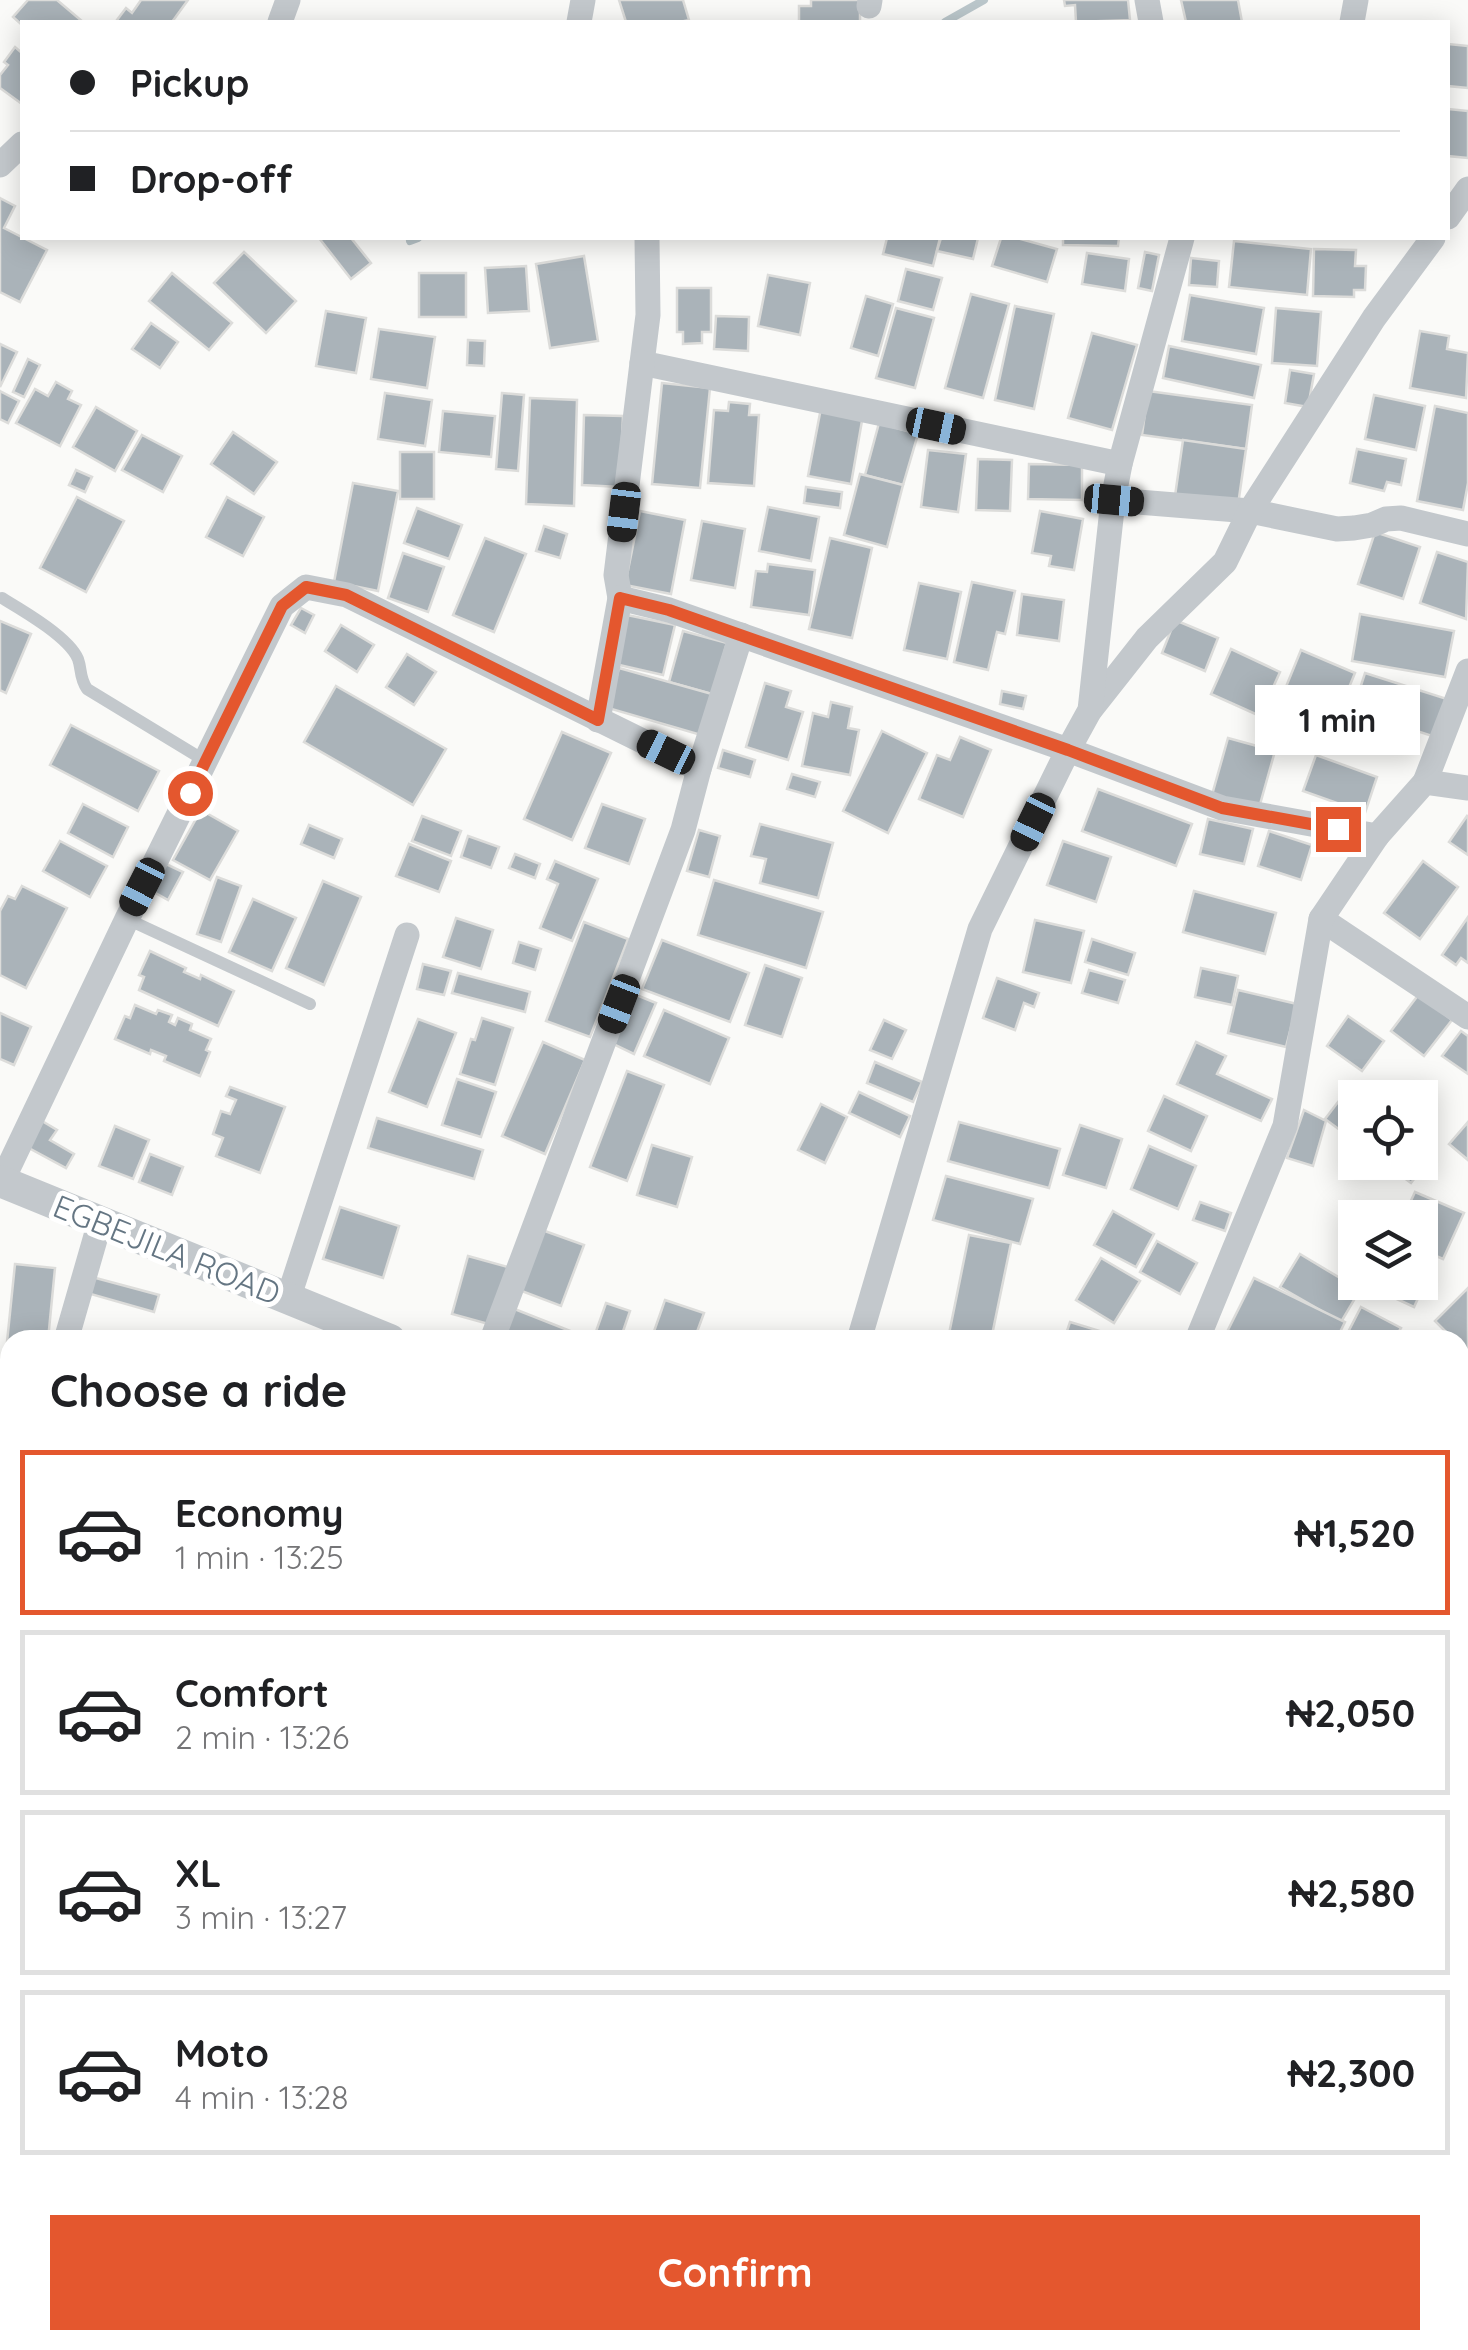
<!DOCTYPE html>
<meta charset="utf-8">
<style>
:root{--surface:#fff;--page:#f6f6f6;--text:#202124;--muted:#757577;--line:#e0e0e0;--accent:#e4572e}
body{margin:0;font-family:Quicksand,sans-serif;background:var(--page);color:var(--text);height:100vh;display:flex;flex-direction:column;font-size:38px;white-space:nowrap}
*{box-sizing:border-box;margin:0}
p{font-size:32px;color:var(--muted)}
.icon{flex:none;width:55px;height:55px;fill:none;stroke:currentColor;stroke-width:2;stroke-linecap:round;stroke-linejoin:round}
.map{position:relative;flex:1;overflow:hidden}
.details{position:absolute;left:0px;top:1330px;width:1470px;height:1020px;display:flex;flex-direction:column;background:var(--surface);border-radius:30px 30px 0 0;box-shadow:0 5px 25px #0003}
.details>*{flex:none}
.top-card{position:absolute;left:20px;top:20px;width:1430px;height:220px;border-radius:0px;box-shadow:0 5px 25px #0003;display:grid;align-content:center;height:220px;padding:0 50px;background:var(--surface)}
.controls{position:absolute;left:1338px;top:1080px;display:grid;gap:20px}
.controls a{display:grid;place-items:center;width:100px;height:100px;border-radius:0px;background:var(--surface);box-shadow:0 5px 25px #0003;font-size:50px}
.end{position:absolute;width:45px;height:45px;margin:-22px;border:12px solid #e4572e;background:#fff;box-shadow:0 0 0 5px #fff}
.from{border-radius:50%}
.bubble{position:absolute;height:70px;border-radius:0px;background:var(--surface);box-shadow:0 5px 25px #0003;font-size:32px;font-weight:700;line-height:70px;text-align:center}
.car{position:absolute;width:30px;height:60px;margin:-30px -15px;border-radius:12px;box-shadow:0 0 8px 2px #0007;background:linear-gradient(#222 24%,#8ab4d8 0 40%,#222 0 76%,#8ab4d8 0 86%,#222 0)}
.top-card b{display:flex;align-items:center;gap:35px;height:95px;font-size:38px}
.top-card b+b{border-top:2px solid var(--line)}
.top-card i{width:25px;height:25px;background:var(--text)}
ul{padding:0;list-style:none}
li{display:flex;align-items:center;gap:30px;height:165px;margin:0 20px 15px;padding:0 30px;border:5px solid var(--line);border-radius:0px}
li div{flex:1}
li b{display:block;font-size:38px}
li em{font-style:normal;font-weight:700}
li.active{border-color:var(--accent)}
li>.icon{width:90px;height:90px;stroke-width:1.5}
h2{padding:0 50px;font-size:45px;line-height:120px}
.cta{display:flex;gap:20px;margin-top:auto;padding:20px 50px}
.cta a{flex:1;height:115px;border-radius:0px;background:var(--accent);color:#fff;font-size:40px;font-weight:700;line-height:115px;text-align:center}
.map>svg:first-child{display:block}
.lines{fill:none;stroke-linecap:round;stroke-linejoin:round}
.stream{stroke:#bbc7cb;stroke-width:8}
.building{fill:#aab3b9;stroke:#dcdcda;stroke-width:2.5}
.service{stroke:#c3c8cc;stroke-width:12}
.minor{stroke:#c3c8cc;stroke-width:25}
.tertiary{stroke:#c3c8cc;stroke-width:32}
.route{stroke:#e4572e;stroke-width:12}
.labels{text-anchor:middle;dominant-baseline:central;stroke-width:10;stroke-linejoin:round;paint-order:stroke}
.street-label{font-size:32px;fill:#657683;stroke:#fff}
</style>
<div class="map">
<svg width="1468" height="2350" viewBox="0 0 1468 2350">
<rect width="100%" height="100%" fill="#fafaf8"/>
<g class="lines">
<g class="stream">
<path d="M945,22L984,0"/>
<path d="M410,241L418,238"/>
</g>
</g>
<g class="building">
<path d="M28,0H57L83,22H22V25L13,17Z"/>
<path d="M141,0H188L172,22H120L117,20L126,8L132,13Z"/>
<path d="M619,0H683L689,20L680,22H626Z"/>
<path d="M811,0H860V22H799V6H811Z"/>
<path d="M1064,0H1128L1130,20L1076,22L1075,5L1065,6Z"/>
<path d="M1181,0H1238L1242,22H1186Z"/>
<path d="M1448,44L1468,46V88L1448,86Z"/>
<path d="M15,47L22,53V104L0,88V75L8,65L4,62Z"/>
<path d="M1448,109L1468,111V158L1448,156Z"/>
<path d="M0,198L15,206L4,228L47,250L20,302L0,292Z"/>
<path d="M319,238H351L371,263L351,279Z"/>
<path d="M887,238H940L933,266L883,254Z"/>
<path d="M941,238H978L973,259L937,251Z"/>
<path d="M1001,238H1017L1057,249L1047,282L992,266Z"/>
<path d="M1063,238H1119L1118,246L1063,245Z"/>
<path d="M1234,241L1311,249L1307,295L1229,287Z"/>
<path d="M1314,249L1356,250L1355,266H1366L1365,290H1354V297L1313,296Z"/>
<path d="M244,252L296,301L266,333L214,283Z"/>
<path d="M1145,252L1159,255L1152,291L1138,288Z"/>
<path d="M1087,253L1129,259L1125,291L1082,284Z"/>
<path d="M584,256L598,341L550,348L536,264Z"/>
<path d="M1191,258L1219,261L1217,287L1189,285Z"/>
<path d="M526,266L529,311L488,313L485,268Z"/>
<path d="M906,269L942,278L933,310L898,301Z"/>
<path d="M172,273L232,323L209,350L149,301Z"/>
<rect x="419" y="273" width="47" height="44"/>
<path d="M768,275L810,283L800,335L758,326Z"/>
<path d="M677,288H711V332H702V343L683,344V332H677Z"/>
<path d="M971,294L1009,304L983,398L945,388Z"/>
<path d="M1190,295L1264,308L1256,354L1182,341Z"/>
<path d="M866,296L893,304L878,356L851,348Z"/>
<path d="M1015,306L1054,314L1034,409L995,400Z"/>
<path d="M896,308L934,318L915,388L876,378Z"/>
<path d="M1276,308L1321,312L1317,366L1272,363Z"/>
<path d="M326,311L366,318L356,373L316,366Z"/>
<path d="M716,316L749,317L748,351L714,349Z"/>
<path d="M151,323L178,342L160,368L132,349Z"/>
<path d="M379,329L435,337L427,388L371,379Z"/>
<path d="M1420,331L1449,336L1447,349L1468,353L1466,398L1410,388Z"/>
<path d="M1092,333L1137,345L1112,430L1068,418Z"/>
<path d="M468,340L485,341L484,366L467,365Z"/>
<path d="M0,344L17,352L0,387Z"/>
<path d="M1169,346L1261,365L1254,398L1163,378Z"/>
<path d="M28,359L40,365L24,397L13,392Z"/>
<path d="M1290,370L1314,374L1308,407L1285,403Z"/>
<path d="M56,382L72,391L68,399L81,405L60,446L16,423L35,389L48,396Z"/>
<path d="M662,383L710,388L700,488L652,484Z"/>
<path d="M0,391L19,401L8,423L0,419Z"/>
<path d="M1148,391L1252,405L1246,449L1142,435Z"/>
<path d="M385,393L432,400L425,446L378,439Z"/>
<path d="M502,393L524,395L518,471L496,469Z"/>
<path d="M1374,395L1425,406L1416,450L1365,439Z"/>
<path d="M530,398L577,400L574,506L526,504Z"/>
<path d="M729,402L750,404L749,415H759L754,486L708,483L714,410L728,411Z"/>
<path d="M1435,406L1468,413V483L1463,510L1417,501Z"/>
<path d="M96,407L137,431L115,471L73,447Z"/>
<path d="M821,408L863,415L851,484L808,476Z"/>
<path d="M443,411L495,416L491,457L439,452Z"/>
<path d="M584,415L623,416L620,487L582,485Z"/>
<path d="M879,423L918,434L903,485L865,475Z"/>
<path d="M233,432L277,462L254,494L211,464Z"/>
<path d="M142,435L182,456L163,492L122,470Z"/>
<path d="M1183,440L1246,449L1238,505L1175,496Z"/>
<path d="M1357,449L1406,459L1401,485L1387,482L1384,491L1350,483Z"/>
<path d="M928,450L966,454L958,512L921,507Z"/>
<rect x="400" y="452" width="34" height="47"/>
<path d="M978,459L1012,460L1010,511L976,510Z"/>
<path d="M1029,464L1082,465V500L1028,499Z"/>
<path d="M76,470L92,477L85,492L69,485Z"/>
<path d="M860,474L903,485L887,547L844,535Z"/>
<path d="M353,483L398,491L378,591L334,582Z"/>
<path d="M806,487L842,492L840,508L804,503Z"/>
<path d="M77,497L124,521L86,592L40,568Z"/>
<path d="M227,497L264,517L243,556L206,537Z"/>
<path d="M768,507L819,517L811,561L759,551Z"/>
<path d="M417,508L462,525L449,559L404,543Z"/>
<path d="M640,511L685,520L671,594L625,585Z"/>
<path d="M1040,511L1083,519L1074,570L1049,566L1051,556L1032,553Z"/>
<path d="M702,521L745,529L735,588L691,580Z"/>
<path d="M544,526L567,534L560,558L536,551Z"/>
<path d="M1375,532L1420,547L1403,599L1358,584Z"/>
<path d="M485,538L526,554L494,632L453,615Z"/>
<path d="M830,538L872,548L852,638L809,629Z"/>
<path d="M1437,552L1468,562L1466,619L1420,603Z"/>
<path d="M403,553L444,567L428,612L388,598Z"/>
<path d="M768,564L815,570L809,615L751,607L756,571L767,572Z"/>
<path d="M972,582L1015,591L1005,634L997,632L988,670L954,662Z"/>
<path d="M919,583L961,592L947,659L904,650Z"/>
<path d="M1022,594L1064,600L1059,641L1017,635Z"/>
<path d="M301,608L314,615L305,633L291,625Z"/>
<path d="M1360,614L1454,631L1445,677L1352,661Z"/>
<path d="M627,615L675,625L663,675L615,664Z"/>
<path d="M1175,620L1218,638L1205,671L1162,653Z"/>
<path d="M0,621L31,634L6,693L0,690Z"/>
<path d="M341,625L374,645L357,672L325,651Z"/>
<path d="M683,631L727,643L712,694L669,682Z"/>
<path d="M1231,649L1280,672L1260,716L1211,694Z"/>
<path d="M1301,650L1355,673L1324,748L1270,726Z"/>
<path d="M407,654L436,672L414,705L386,687Z"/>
<path d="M619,668L712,694L701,735L608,708Z"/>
<path d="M1365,673L1447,699L1435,737L1353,710Z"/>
<path d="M765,683L791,691L786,707L803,712L788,760L746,747Z"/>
<path d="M336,686L446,749L413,805L304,742Z"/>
<path d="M1002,691L1026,696L1023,709L1000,704Z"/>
<path d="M831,702L852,707L848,728L859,730L850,775L802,766L813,713L828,717Z"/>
<path d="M71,725L159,771L138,811L50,765Z"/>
<path d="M882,731L927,753L888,833L843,811Z"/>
<path d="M562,732L611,753L572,840L524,819Z"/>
<path d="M960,737L991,750L963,817L919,799L937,755L950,760Z"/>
<path d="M1228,738L1275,751L1259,808L1212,795Z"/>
<path d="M723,750L755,760L750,777L718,768Z"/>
<path d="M1316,755L1377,777L1365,813L1303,791Z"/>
<path d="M792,774L820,782L815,797L787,789Z"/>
<path d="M1098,789L1192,824L1176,866L1082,831Z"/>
<path d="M83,804L128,827L113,857L68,833Z"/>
<path d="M602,804L645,819L629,864L585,848Z"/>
<path d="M201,810L238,831L210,880L173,860Z"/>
<path d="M422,816L461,831L451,856L412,841Z"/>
<path d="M1467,816L1468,817V855L1449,842Z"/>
<path d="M1208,819L1253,829L1244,864L1200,854Z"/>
<path d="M760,824L833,843L818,898L760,883L766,859L751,856Z"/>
<path d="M309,825L342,839L334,858L301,844Z"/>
<path d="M699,830L720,836L709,877L687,871Z"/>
<path d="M1269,831L1312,845L1301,880L1258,866Z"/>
<path d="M468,836L499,847L491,868L461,857Z"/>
<path d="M60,841L107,866L90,897L43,871Z"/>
<path d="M1063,841L1111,857L1096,902L1047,885Z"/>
<path d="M409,844L451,861L439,892L396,876Z"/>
<path d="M515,854L540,864L535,878L509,868Z"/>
<path d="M555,861L598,879L572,941L540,928L558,884L547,879Z"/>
<path d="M1423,861L1458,887L1420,939L1384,913Z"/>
<path d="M166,864L183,872L168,900L152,891Z"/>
<path d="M217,877L241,886L221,942L197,934Z"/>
<path d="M714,880L823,912L806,968L698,935Z"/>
<path d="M323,881L361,897L324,985L286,968Z"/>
<path d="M22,886L67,908L26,988L0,975V911L8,896L15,899Z"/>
<path d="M1194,891L1276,913L1265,954L1183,932Z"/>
<path d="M253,899L296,918L272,971L229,952Z"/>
<path d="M1468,917V963L1461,958L1456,965L1442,955Z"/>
<path d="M456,918L493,930L481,969L443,957Z"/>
<path d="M1035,920L1084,931L1071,983L1023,972Z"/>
<path d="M584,922L628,939L590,1037L546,1021Z"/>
<path d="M1092,939L1135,953L1128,975L1085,962Z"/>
<path d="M662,940L749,973L730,1022L642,989Z"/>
<path d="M519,942L541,949L535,970L513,963Z"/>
<path d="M150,951L186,968L184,972L200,979L201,975L234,991L218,1026L139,990L144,977L139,975Z"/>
<path d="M423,964L451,971L444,995L417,989Z"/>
<path d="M765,965L802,978L782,1037L745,1025Z"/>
<path d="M1201,968L1238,976L1232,1005L1195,997Z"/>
<path d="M1089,970L1125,980L1118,1003L1082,993Z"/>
<path d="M458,973L530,992L525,1012L452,993Z"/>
<path d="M997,978L1039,993L1034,1007L1024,1003L1015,1030L983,1018Z"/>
<path d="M1238,990L1297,1004L1286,1047L1228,1033Z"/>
<path d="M634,994L656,1003L634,1054L613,1044Z"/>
<path d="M1419,994L1452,1020L1424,1056L1391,1031Z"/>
<path d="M135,1005L156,1014L158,1010L172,1015L169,1022L175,1025L178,1018L192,1024L190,1030L211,1039L206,1050L210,1052L200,1076L164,1061L166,1056L151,1050L150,1054L115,1039L125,1016L130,1018Z"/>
<path d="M664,1010L729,1038L710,1084L644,1056Z"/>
<path d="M0,1013L31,1027L14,1065L0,1059Z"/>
<path d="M1348,1016L1384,1041L1362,1071L1327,1046Z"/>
<path d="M482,1018L513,1028L495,1085L460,1074L471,1039L475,1040Z"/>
<path d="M418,1019L456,1033L427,1107L389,1092Z"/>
<path d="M884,1020L906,1030L892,1059L870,1050Z"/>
<path d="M1461,1031L1468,1036V1074L1442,1056Z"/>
<path d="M543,1042L585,1060L545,1154L502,1136Z"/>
<path d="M1196,1042L1226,1056L1217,1074L1272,1099L1261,1121L1177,1084Z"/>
<path d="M875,1062L922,1082L913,1102L867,1083Z"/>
<path d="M627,1071L664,1085L627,1181L590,1167Z"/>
<path d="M457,1079L496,1092L481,1137L442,1125Z"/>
<path d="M230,1087L285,1107L260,1173L216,1156L223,1138L213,1134L221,1111L230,1114L236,1100L226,1096Z"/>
<path d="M1348,1089L1358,1098H1355V1141L1325,1119Z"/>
<path d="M859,1092L910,1116L900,1137L849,1113Z"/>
<path d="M1164,1096L1207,1116L1191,1151L1148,1131Z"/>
<path d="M821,1104L847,1117L825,1163L798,1150Z"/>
<path d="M1304,1110L1326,1121L1313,1166L1287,1158Z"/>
<path d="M377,1118L483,1150L474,1179L368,1148Z"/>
<path d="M42,1121L57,1130L50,1140L74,1154L66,1168L27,1147Z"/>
<path d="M959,1122L1060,1149L1049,1188L948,1161Z"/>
<path d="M1468,1122V1160L1449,1144Z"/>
<path d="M1080,1125L1122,1139L1106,1188L1063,1175Z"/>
<path d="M115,1126L149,1140L133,1179L99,1166Z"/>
<path d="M1420,1144L1429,1151L1420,1163L1424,1166L1411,1183L1383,1162H1420Z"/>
<path d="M652,1145L692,1157L677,1207L637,1195Z"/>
<path d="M1149,1146L1196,1166L1178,1209L1131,1189Z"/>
<path d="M150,1154L183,1167L172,1195L139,1182Z"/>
<path d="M946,1176L1033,1199L1020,1244L933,1220Z"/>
<path d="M1415,1192L1464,1213L1443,1259L1420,1249V1218H1403Z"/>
<path d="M1200,1202L1231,1213L1225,1231L1193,1220Z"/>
<path d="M340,1207L399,1226L383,1278L323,1259Z"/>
<path d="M1113,1211L1154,1234L1136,1267L1094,1245Z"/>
<path d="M542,1230L584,1245L561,1306L519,1290Z"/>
<path d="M969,1235L1011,1243L991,1340L949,1334Z"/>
<path d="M1157,1241L1197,1263L1180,1294L1140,1272Z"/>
<path d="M1300,1254L1360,1290L1341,1322L1280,1287Z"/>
<path d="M468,1256L508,1267L492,1325L452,1314Z"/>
<path d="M1101,1258L1140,1281L1114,1323L1076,1300Z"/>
<path d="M1420,1263L1432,1268L1414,1307L1371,1287L1373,1282H1420Z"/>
<path d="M15,1264L55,1268L48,1340L7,1342Z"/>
<path d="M92,1277L159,1295L154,1312L87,1293Z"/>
<path d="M1254,1278L1345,1322L1336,1340H1223Z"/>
<path d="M1468,1288V1354L1460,1346V1340H1454L1435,1321Z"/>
<path d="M665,1300L704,1313L694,1340H651Z"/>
<path d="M606,1303L630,1311L620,1340H593Z"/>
<path d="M1361,1307L1401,1328L1394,1340H1344Z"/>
<path d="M512,1308L593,1340H528L504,1330Z"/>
<path d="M1070,1322L1113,1335L1112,1340H1064Z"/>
<rect x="0" y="1398" width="10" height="38"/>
<path d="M0,1445H10V1487L0,1486Z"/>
<path d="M0,1542L10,1547V1590L0,1585Z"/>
<path d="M1,1611L10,1617V1674L0,1667Z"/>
<path d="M1468,1629V1670L1460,1664V1640Z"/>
<path d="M0,1834L10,1838V1885L0,1881Z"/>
<path d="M0,2067L10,2070L9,2120L0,2118Z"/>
<path d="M1460,2072L1468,2077V2123L1460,2136Z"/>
<path d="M0,2268L10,2272V2299L1,2321Z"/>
<path d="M181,2340H223L215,2350H194Z"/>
<path d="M235,2340H283L276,2350H248Z"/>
<path d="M361,2340H417L430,2350H353Z"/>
<path d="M958,2340H1036L1041,2344L1036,2350H971Z"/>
<path d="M1267,2340H1317L1310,2350H1261Z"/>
</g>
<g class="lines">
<g class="service">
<path d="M2,598C22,610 69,637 78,659C82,670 79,677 87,689L207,762"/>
<path d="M127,919L310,1004"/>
</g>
<g class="minor">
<path d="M1147,0L1151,22"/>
<path d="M869,6L870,0"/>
<path d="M280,22L288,0"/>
<path d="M579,22L583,0"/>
<path d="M1352,22L1356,0"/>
<path d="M0,165L22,144"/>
<path d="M1448,217L1468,189"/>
<path d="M647,238L648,315L642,363L1120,464"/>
<path d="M642,363L616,575L620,598L669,610L1068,750L1222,808L1377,836"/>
<path d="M1113,500L1250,511L1337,529L1354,528L1372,525L1386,519L1401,518L1468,534"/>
<path d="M1091,709L1147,638L1225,562L1250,511L1374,318L1433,238"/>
<path d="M598,720L620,598"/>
<path d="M1425,782L1468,671"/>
<path d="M1321,919L1468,1017"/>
<path d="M2,1181L127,919L282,606L306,587L347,595L699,769"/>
<path d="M288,1299L407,935"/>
<path d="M66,1340L100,1222"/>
<path d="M492,1340L683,830L699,769L741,635"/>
<path d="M859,1340L980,929L1068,750L1090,710L1113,500L1120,464L1182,238"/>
<path d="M1197,1340L1285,1126L1321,919L1377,836L1425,782L1468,788"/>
<path d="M1460,1610L1468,1597"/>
<path d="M0,1729L10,1712"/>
<path d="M0,2017L10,2019"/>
<path d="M0,2191L10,2180"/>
<path d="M1460,2263L1468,2269"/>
<path d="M922,2340L936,2350"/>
<path d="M525,2350L533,2340"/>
<path d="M858,2350L867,2340"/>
</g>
<g class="tertiary">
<path d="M0,1181L390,1340"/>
<path d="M1460,1850L1468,1856"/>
</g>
</g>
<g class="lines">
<path class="route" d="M190,793L282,606L306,587L346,595L598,720L620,598L669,610L1068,750L1222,808L1338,829"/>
</g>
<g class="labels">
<g class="street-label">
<text transform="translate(167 1249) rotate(22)">EGBEJILA ROAD</text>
</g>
</g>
</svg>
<div class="controls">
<a><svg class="icon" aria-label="locate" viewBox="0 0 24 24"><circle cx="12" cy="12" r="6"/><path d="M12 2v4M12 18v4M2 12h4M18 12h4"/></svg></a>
<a><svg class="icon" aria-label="layers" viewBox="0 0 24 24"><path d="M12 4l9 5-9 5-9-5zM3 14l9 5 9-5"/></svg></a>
</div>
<i class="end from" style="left:190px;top:793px"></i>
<i class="end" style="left:1338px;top:829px"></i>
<div class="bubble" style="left:1255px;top:685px;width:165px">1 min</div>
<i class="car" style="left:936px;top:426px;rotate:102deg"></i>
<i class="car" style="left:1114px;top:500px;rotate:95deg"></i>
<i class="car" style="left:624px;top:512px;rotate:187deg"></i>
<i class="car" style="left:666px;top:752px;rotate:296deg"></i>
<i class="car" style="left:1033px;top:822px;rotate:206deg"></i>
<i class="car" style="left:142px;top:887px;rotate:207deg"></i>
<i class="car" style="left:619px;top:1004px;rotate:201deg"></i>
<div class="top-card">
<b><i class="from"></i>Pickup</b>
<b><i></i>Drop-off</b>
</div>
<section class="details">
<h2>Choose a ride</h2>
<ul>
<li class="active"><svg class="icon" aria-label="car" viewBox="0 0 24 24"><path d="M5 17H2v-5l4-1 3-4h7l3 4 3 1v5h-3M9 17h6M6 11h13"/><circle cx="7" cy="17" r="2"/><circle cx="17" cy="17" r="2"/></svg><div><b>Economy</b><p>1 min · 13:25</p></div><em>₦1,520</em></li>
<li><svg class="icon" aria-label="car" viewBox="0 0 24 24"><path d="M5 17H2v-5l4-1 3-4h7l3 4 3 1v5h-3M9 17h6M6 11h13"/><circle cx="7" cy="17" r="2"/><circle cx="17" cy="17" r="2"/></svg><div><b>Comfort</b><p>2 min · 13:26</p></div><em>₦2,050</em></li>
<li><svg class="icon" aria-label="car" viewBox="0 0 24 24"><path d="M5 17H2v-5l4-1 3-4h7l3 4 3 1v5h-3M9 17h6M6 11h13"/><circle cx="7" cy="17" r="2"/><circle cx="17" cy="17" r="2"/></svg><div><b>XL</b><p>3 min · 13:27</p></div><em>₦2,580</em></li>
<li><svg class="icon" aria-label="car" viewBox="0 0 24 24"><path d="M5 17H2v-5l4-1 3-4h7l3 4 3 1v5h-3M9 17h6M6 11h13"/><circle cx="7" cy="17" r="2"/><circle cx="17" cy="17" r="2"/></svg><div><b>Moto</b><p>4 min · 13:28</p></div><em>₦2,300</em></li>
</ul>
<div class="cta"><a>Confirm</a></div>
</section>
</div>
